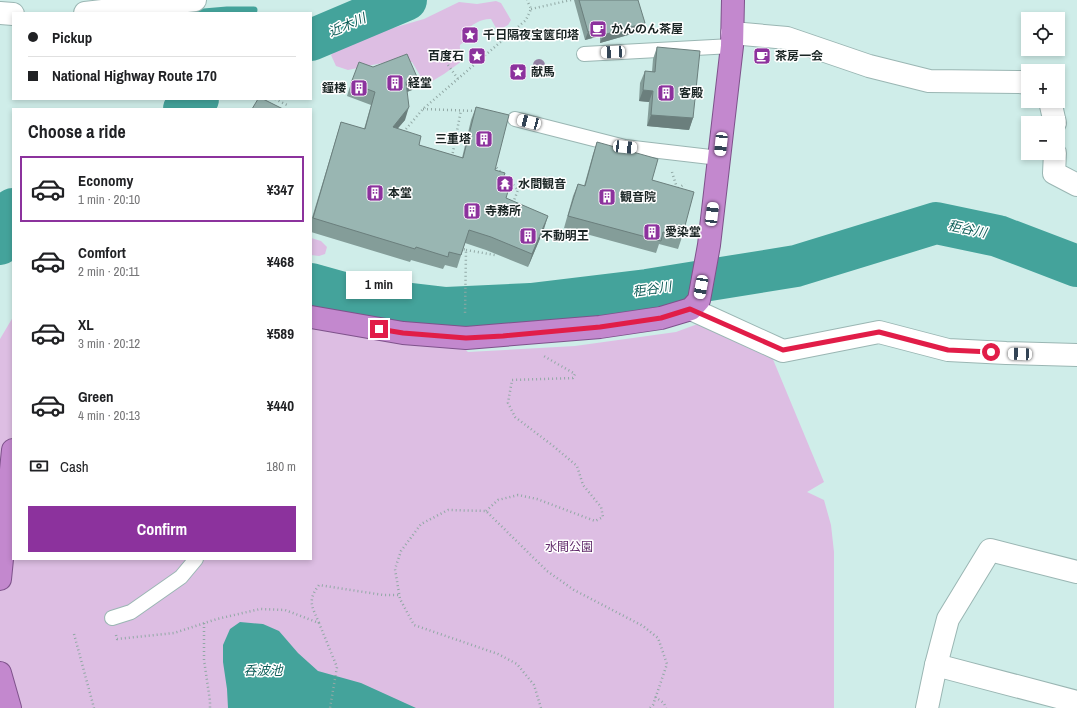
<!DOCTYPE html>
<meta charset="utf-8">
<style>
:root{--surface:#fff;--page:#f2f2f2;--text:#202124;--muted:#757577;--line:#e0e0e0;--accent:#8c329d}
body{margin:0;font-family:"Archivo Narrow","Noto Sans JP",sans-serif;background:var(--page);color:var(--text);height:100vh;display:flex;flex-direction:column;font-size:15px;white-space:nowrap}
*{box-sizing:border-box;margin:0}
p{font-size:13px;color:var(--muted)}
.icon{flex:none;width:22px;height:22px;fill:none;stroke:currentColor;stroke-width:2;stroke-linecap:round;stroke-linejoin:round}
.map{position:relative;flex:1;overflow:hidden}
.panel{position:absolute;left:12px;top:108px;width:300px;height:452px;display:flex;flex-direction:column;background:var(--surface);border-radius:0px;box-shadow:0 2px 6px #0003}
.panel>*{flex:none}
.hud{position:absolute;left:12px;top:12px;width:300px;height:88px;border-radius:0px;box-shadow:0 2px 6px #0003;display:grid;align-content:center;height:88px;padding:0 16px;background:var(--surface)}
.controls{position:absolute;left:1021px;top:12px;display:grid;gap:8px}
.controls a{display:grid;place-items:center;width:44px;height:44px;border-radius:0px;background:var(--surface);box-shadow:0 2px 6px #0003;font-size:20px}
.end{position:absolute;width:18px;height:18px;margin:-9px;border:5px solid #e11d48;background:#fff;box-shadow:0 0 0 2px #fff}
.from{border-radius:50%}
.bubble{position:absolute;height:28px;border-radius:0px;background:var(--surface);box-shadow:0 2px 6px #0003;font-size:13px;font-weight:800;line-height:28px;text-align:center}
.car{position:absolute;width:12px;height:24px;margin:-12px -6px;border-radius:5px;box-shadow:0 0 3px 1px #0007;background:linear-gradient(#fff 24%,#345 0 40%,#fff 0 76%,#345 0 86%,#fff 0)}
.hud b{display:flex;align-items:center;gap:14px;height:38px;font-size:15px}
.hud b+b{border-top:1px solid var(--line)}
.hud i{width:10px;height:10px;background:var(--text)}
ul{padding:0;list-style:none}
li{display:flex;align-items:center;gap:12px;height:66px;margin:0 8px 6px;padding:0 8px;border:2px solid transparent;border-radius:0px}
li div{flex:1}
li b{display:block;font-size:15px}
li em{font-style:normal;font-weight:800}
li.current{border-color:var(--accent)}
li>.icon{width:36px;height:36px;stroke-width:1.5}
h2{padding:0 16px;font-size:18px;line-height:48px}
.pay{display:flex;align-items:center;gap:10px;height:44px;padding:0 16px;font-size:15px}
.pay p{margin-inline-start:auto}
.primary-button{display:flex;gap:8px;margin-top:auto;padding:8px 16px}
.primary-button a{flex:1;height:46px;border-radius:0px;background:var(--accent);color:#fff;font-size:16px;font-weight:800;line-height:46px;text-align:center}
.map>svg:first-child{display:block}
.green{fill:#ddbee3}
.water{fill:#44a39b}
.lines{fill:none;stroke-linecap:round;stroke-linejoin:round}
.stream{stroke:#44a39b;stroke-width:7}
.river{stroke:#44a39b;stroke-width:42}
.service-casing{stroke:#9ab6b3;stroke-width:16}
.minor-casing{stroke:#9ab6b3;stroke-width:24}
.trunk-casing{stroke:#7e528b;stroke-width:24}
.path{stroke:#91a8a5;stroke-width:2.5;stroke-dasharray:1 3;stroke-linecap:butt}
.service{stroke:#fff;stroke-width:14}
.minor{stroke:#fff;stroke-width:22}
.trunk{stroke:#c388ce;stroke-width:22}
.tree{fill:#9281a3}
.wall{fill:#849d99}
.shaded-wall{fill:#6b7f7d}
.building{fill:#99b6b2;stroke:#6b7f7d}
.route{stroke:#e11d48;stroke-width:5}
.labels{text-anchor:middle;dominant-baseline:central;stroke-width:3;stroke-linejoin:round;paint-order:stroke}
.poi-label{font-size:12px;font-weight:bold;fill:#1a2524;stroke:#fff;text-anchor:start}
.park-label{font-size:12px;fill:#60296a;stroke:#fff}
.water-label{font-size:13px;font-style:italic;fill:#0e5e59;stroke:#fff}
</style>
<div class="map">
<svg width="1077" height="708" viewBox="0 0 1077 708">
<rect width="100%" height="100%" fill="#cfede9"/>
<g class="green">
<path d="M496,1L501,3L511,20L508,25L499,30L496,28L491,19C484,18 470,24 467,31C465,34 465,38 465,41L460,45C459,51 463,55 462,61L444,74L429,83L421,77L412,62L397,60L348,70L336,66L331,55L344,42L424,19L459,2L477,4Z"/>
<path d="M311,238L321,241L327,247L325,254L319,256L311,255Z"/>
<path d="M311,297L429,315L468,352L575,346L676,332L703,322L772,357L824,482L807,492L824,500L831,525L834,552V708H0V339L13,317V559H311Z"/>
</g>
<path class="water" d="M240,622L263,624L279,631L298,653L318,671L361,683L416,708H228L227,689L223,662V645L230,629Z"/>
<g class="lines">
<path class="stream" d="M192,13L227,10H254"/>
<g class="river">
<path d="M311,40L406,0"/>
<path d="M184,109L198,99"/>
<path d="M0,244L13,209"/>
<path d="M311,284L361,298L446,308L531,304L647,290L796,266L936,223L998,236L1077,266"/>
</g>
<g class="service-casing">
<g id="service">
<path d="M584,54L732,46"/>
<path d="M515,119L625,147L719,158"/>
<path d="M112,618L131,612L181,577L196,559"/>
</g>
</g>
<g class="minor-casing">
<g id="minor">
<path d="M0,13L13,14"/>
<path d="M85,13L195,0"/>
<path d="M732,33L787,38L869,66L929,81L1020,82L1028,83"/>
<path d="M1050,101L1055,123"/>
<path d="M1055,153L1054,173L1077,185"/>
<path d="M691,309L783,351L879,332L948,350L1006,353L1077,355"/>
<path d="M936,665L1077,702"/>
<path d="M927,708L936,665L948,619L990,550L1077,572"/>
</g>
</g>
<g class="trunk-casing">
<g id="trunk">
<path d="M311,317L403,333L466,338L600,327L661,318L691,309L699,300L709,245L732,46L733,0"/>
<path d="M0,579L13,450"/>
<path d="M0,673L10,708"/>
</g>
</g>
<g class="path">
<path d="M531,9L571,0"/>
<path d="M448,65L458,79"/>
<path d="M275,99L287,105"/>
<path d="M423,109L476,111"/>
<path d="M406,129L423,109L526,20L531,9L527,0"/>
<path d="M452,157L461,110"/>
<path d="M493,166L496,167L518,190L513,203"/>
<path d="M672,172L677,188"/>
<path d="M678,188L685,184"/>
<path d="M460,248L466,250L465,315"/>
<path d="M466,250L495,255L496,251"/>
<path d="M486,511L498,500L518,495L537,499L595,521L603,517L601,507L583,485L577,466L552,445L515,417L508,403L512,380L573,378L575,374L542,355"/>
<path d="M204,623V660L210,701V708"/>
<path d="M319,623C312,606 307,601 319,585L383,595H399"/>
<path d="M74,634L94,708"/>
<path d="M116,635L117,639L174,633L217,619L260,609L285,610L319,623L337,667L330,708"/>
<path d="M655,697L664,703L666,708"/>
<path d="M541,708L534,685L517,664L498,654L414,625L400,599L395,569L401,551L421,524L448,510L486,511L547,571L574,590L643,626L658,638L667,664L653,705L650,708"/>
</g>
<use href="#service" class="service"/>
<use href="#minor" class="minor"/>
<use href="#trunk" class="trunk"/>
</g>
<circle class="tree" cx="539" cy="65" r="6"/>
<g class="wall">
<path d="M574,0H638L642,31L600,43V36L585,40Z"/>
<path d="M657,47L693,118L689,130L647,126L649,102L639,101L640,83L645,71L652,72L653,59Z"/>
<path d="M373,67L417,77L412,90L407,92L405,120L397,129L419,145L462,158L471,120L476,107L495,170L502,182L506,198L544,229L528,267L486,250L465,243L457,268L445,265L443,269L411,260L410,262L311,232V221L337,135L341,122L364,129L371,105L347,96L351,83Z"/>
<path d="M597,142L652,180L682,237L678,249L659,244L656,253L564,228L573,196L578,184L584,186L593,154Z"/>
</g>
<g class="shaded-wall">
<path d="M645,23L642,31L600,43L603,35Z"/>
<path d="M603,28L600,36L585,40L588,32Z"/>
<path d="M417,77L412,90L401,94L406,82Z"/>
<path d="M643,90L653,91L649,102L639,101Z"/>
<path d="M409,107L405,120L388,140L393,127Z"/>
<path d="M651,115L693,118L689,130L647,126Z"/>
<path d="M548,216L544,229L528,267L532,254Z"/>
</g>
<g class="building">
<path d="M579,0H638L645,23L603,35V28L588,32Z"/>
<path d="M657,47L700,51L693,118L651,115L653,91L643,90L645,71L655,72Z"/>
<path d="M407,54L417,77L406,82L409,107L393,127L421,136L419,145L463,158L476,107L509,115L495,170L505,173L502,182L510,185L506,198L548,216L532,254L491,237L469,230L461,255L449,252L448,257L416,247L415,249L313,218L341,122L365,129L375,92L351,83L359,62L373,67Z"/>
<path d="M258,99H263L283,109H252Z"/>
<path d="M597,142L658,159L652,180L694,192L682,237L663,232L661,241L568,216L578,184L585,186Z"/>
</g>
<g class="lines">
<path class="route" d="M379,329L403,333L466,338L503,336L600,327L661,318L690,309L783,350L879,332L948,350L991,352"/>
</g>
<defs>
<g id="cafe-square" transform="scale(0.9)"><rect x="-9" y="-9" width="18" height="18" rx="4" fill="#8c329d" stroke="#fff"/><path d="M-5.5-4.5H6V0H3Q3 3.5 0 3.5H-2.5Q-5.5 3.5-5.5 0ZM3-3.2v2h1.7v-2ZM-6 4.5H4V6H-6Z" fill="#fff"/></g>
<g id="sight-square" transform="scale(0.9)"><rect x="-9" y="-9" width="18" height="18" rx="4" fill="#8c329d" stroke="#fff"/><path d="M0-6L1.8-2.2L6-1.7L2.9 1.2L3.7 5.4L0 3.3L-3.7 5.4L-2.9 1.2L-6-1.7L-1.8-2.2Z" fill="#fff"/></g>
<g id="building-square" transform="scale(0.9)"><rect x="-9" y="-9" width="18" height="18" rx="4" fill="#8c329d" stroke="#fff"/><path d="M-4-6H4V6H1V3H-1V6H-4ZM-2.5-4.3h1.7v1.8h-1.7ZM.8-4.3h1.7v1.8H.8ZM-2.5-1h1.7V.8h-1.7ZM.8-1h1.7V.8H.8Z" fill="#fff"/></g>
<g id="temple-square" transform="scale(0.9)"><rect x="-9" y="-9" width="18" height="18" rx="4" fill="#8c329d" stroke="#fff"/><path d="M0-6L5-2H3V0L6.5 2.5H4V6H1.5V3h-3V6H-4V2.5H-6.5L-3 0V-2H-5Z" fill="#fff"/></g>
</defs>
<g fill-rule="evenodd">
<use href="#cafe-square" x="598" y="29"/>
<use href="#sight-square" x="470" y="35"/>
<use href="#sight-square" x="477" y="56"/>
<use href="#cafe-square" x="762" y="56"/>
<use href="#sight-square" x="518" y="72"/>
<use href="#building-square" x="395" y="83"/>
<use href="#building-square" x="359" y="88"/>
<use href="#building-square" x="666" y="93"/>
<use href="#building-square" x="484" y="139"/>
<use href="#temple-square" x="505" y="184"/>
<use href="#building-square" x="375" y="193"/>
<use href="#building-square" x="607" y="197"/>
<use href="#building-square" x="472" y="211"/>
<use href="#building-square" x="652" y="232"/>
<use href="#building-square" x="528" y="236"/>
</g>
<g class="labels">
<g class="poi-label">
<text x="611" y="29">かんのん茶屋</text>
<text x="483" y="35">千日隔夜宝篋印塔</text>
<text x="464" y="56" text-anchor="end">百度石</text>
<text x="775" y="56">茶房一会</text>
<text x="531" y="72">献馬</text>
<text x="408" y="83">経堂</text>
<text x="346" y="88" text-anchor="end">鐘楼</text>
<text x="679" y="93">客殿</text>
<text x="471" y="139" text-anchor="end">三重塔</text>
<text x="518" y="184">水間観音</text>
<text x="388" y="193">本堂</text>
<text x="620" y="197">観音院</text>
<text x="485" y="211">寺務所</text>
<text x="665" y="232">愛染堂</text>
<text x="541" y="236">不動明王</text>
</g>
<g class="park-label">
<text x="569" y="547">水間公園</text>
</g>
<g class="water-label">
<text transform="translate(347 25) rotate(-23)">近木川</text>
<text transform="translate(967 229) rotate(12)">秬谷川</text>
<text transform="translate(652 289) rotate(-8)">秬谷川</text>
<text x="263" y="670">呑波池</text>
</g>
</g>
</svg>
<div class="controls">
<a><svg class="icon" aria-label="locate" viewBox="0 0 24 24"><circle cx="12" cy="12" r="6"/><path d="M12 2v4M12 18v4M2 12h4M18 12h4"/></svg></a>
<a>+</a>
<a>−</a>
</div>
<i class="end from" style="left:991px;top:352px"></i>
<i class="end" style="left:379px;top:329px"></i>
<div class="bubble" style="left:346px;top:271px;width:66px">1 min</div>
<i class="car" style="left:613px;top:52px;rotate:267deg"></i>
<i class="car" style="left:529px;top:122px;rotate:285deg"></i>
<i class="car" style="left:721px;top:144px;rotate:186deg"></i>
<i class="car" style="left:625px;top:147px;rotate:96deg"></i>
<i class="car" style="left:712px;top:214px;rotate:7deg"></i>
<i class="car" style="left:701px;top:287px;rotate:190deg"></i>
<i class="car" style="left:1020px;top:354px;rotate:272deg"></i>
<div class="hud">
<b><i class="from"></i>Pickup</b>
<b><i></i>National Highway Route 170</b>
</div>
<section class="panel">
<h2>Choose a ride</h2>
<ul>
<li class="current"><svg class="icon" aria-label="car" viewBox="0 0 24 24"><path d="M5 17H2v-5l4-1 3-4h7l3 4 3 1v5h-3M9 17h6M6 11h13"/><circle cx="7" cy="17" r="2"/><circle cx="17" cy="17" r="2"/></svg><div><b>Economy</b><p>1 min · 20:10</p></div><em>¥347</em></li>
<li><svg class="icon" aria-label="car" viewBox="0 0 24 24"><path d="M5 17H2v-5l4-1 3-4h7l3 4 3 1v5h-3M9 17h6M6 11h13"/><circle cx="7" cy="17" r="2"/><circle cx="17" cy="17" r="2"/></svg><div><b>Comfort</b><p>2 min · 20:11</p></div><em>¥468</em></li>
<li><svg class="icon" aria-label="car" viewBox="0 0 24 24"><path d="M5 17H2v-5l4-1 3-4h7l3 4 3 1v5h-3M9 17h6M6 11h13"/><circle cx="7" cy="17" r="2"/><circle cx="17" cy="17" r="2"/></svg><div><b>XL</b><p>3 min · 20:12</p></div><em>¥589</em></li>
<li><svg class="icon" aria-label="car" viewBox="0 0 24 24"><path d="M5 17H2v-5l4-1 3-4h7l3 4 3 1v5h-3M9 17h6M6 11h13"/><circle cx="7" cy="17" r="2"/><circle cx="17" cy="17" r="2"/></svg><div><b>Green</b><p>4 min · 20:13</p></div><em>¥440</em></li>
</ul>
<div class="pay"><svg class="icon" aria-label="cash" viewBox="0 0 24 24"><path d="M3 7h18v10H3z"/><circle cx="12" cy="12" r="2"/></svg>Cash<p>180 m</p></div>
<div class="primary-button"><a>Confirm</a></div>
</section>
</div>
